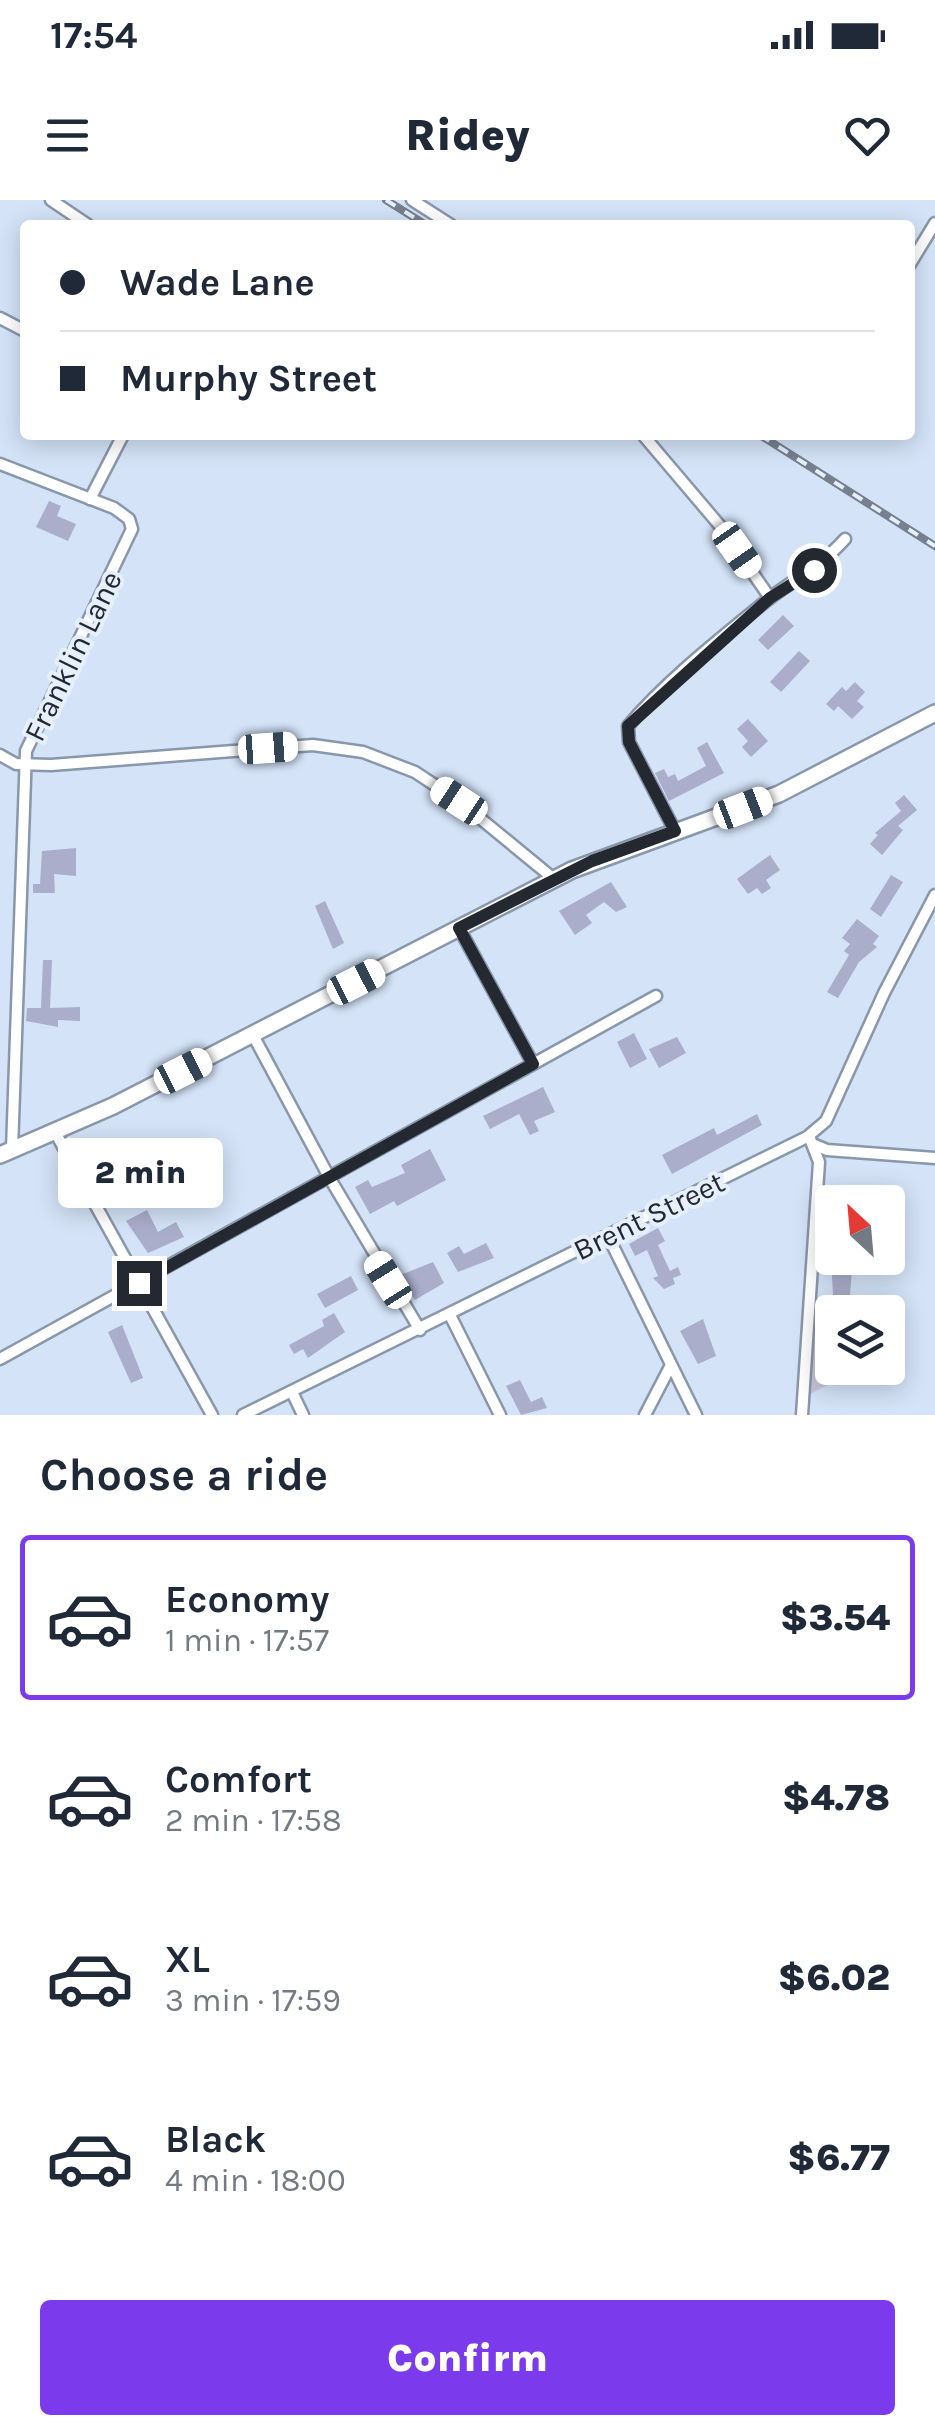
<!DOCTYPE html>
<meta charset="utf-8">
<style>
:root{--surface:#fff;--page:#f6f6f7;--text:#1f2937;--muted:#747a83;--line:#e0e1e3;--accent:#7c3aed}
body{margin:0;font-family:Karla,sans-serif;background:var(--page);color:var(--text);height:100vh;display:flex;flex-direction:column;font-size:38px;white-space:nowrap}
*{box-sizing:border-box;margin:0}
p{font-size:32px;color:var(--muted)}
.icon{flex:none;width:55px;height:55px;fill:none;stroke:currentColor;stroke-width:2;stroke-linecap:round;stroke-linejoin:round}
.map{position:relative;height:1215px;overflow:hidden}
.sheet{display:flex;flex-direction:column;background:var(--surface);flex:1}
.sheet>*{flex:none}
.hud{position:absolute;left:20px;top:20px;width:895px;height:220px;border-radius:10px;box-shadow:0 5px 25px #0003;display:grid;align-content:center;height:220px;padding:0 40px;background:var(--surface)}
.needle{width:65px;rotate:334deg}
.fabs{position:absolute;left:815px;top:985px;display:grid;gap:20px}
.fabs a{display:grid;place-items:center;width:90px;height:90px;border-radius:10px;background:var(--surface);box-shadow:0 5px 25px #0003;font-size:50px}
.end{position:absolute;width:45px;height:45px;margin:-22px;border:12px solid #242931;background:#fff;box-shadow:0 0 0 5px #fff}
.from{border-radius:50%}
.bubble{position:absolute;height:70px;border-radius:10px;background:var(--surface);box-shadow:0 5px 25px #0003;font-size:32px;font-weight:800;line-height:70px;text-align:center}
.car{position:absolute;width:30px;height:60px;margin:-30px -15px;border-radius:12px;box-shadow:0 0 8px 2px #0007;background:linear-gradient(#fff 24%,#345 0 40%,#fff 0 76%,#345 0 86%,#fff 0)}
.hud b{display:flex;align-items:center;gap:35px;height:95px;font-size:38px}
.hud b+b{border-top:2px solid var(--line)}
.hud i{width:25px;height:25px;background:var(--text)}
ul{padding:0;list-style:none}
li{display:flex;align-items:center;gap:30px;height:165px;margin:0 20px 15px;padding:0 20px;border:5px solid transparent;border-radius:10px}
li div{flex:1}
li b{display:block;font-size:38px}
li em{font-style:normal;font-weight:800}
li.on{border-color:var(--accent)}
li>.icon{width:90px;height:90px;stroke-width:1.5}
h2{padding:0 40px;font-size:45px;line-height:120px}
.button{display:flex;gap:20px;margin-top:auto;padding:20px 40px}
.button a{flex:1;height:115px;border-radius:10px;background:var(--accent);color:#fff;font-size:40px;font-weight:800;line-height:115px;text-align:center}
.status{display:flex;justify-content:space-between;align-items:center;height:70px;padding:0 50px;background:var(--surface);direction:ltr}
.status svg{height:28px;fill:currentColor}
header{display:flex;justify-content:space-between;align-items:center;height:130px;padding:0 40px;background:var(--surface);font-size:45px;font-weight:800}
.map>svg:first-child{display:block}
.green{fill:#cac4d8}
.building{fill:#aaaecb}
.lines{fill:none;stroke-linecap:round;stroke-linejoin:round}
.street-casing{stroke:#8997aa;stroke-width:15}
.secondary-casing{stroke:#8997aa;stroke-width:20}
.street{stroke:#fff;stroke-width:10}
.secondary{stroke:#fff;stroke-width:15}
.rail-casing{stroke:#76808e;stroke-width:8}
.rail{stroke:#e6effc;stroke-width:4;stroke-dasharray:11;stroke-linecap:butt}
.route{stroke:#242931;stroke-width:12}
.labels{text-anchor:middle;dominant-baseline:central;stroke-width:8;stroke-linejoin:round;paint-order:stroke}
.street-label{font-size:30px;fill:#242931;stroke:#e6effc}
</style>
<div class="status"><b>17:54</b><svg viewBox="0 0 49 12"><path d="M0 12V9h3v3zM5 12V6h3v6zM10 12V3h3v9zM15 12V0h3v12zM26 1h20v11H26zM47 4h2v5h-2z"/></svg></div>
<header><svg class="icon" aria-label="menu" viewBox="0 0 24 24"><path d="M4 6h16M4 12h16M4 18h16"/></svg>Ridey<svg class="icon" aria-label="heart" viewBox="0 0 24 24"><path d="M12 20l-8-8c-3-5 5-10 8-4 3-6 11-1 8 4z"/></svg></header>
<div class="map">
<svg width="935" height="1215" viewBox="0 0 935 1215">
<rect width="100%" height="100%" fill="#d4e3f8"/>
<path class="green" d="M832,1132V1168L858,1170L808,1195L810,1143Z"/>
<g class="building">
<path d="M49,301L61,306L57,316L76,324L68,341L36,327Z"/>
<path d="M783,415L794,426L768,450L758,440Z"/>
<path d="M799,451L810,461L781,492L770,482Z"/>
<path d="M855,482L865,492L857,501L864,507L852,519L838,506L834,511L826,504L842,487L846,491Z"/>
<path d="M748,519L768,541L751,557L742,547L748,541L737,529Z"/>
<path d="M707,542L724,573L669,601L655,573L664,569L668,577L675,574L678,581L706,566L697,548Z"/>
<path d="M904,595L917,610L898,626L903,630L882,655L870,644L878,635L875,633L901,611L895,603Z"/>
<path d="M76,648V676L54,674L55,693H33V684H40L42,651Z"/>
<path d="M770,655L780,670L766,680L771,688L762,694L757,688L748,694L737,679Z"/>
<path d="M891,675L903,682L881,717L870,709Z"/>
<path d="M611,682L627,707L616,712L604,702L586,715L592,723L575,735L559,711Z"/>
<path d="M325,701L344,743L333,749L315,706Z"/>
<path d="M857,719L879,736L873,744L877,747L859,762L838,798L827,792L849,755L844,751L850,744L842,738Z"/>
<path d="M43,760H52L50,808L80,807V821L58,820V827L26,821L27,808H41Z"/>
<path d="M634,833L647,859L630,868L617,842Z"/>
<path d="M677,837L686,853L659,868L649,849Z"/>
<path d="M543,887L555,912L534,921L539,931L530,935L519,914L490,929L483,916Z"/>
<path d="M757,914L762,925L672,974L662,955L714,928L717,935Z"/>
<path d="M430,949L446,980L397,1006L394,1001L370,1014L355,987L368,980L372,987L405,973L401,965Z"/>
<path d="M147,1010L158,1032L176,1022L184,1037L148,1053L126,1021Z"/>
<path d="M658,1028L665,1041L658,1045L670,1071L678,1067L681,1075L673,1078L675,1084L664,1089L653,1078L658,1076L647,1050L635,1056L629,1044Z"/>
<path d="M486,1043L494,1058L458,1072L447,1053L459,1046L464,1054Z"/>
<path d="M831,1058H853L849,1106H827L828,1095H833Z"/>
<path d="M433,1062L444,1083L415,1100L398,1076Z"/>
<path d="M351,1076L358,1090L325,1108L317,1094Z"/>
<path d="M334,1113L345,1132L308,1158L303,1149L294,1154L289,1145L324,1126L322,1120Z"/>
<path d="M703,1119L716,1156L698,1164L680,1131Z"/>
<path d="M122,1125L143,1178L131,1183L108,1132Z"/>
<path d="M520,1180L531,1202L542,1197L547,1208L521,1215L506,1186Z"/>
</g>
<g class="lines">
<g class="street-casing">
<g id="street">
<path d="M51,0L88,25"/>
<path d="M412,0L451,25"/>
<path d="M910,64L935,23"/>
<path d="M0,118L25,131"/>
<path d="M643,235L721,327L770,398"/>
<path d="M0,264L114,308L129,319L132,329L26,551L12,950"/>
<path d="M90,299L123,235"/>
<path d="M0,555L16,564L51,565L313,545L363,552L415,572L459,601L554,679"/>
<path d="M675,631L629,542L628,526C667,480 720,439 766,401C794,379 821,366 845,339"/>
<path d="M459,728L533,864"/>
<path d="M253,835L329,977L420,1130"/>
<path d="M55,932L212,1215"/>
<path d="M815,945L827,950L935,958"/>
<path d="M608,1036L696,1215"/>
<path d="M450,1115L500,1215"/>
<path d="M0,1159L656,796"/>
<path d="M292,1192L303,1215"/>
<path d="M243,1215L807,937L826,921L884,793L935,695"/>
<path d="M645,1215L671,1165"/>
<path d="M802,1215L819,962L809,936"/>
</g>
</g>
<g class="secondary-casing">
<path id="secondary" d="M0,955L113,906L572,670L779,594L935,513"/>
</g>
<use href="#street" class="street"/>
<use href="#secondary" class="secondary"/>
<g class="rail-casing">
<g id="rail">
<path d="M386,0L426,25"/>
<path d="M760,235L935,346"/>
</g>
</g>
<use href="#rail" class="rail"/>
</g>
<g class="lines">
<path class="route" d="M139,1083L533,864L459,728L592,661L675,631L629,542L628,526L770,398L814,370"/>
</g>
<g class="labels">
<g class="street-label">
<text transform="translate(73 456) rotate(-64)">Franklin Lane</text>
<text transform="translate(649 1016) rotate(-26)">Brent Street</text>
</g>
</g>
</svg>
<div class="fabs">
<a><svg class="needle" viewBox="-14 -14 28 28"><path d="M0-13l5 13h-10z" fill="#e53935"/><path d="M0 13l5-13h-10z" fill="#747a83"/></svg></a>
<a><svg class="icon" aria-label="layers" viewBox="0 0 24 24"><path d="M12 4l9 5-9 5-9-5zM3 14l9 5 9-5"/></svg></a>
</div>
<i class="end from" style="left:814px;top:370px"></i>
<i class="end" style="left:139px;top:1083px"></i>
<div class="bubble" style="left:58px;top:938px;width:165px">2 min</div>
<i class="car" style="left:737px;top:350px;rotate:145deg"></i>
<i class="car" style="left:268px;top:548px;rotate:86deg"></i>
<i class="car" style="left:459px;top:601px;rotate:303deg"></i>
<i class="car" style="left:743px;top:608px;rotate:69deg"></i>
<i class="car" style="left:356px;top:782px;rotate:63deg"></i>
<i class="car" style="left:183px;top:871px;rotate:63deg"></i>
<i class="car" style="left:388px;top:1080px;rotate:328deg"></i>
<div class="hud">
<b><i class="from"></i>Wade Lane</b>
<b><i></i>Murphy Street</b>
</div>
</div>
<section class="sheet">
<h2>Choose a ride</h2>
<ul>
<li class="on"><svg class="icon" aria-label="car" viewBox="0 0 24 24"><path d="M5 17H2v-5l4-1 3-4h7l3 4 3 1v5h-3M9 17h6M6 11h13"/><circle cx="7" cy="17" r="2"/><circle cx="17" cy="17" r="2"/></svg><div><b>Economy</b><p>1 min · 17:57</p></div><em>$3.54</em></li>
<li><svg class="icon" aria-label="car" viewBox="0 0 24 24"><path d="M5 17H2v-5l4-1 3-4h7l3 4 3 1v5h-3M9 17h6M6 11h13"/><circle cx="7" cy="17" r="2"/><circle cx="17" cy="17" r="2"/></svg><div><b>Comfort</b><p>2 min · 17:58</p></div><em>$4.78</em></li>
<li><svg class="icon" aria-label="car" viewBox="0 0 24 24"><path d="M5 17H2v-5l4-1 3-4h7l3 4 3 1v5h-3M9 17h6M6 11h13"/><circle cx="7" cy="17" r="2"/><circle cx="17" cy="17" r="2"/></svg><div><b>XL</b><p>3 min · 17:59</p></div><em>$6.02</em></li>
<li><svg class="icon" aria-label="car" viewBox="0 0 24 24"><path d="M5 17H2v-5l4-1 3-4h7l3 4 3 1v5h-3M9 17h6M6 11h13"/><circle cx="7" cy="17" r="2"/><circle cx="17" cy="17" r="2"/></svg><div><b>Black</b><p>4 min · 18:00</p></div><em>$6.77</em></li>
</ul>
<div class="button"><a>Confirm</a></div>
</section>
